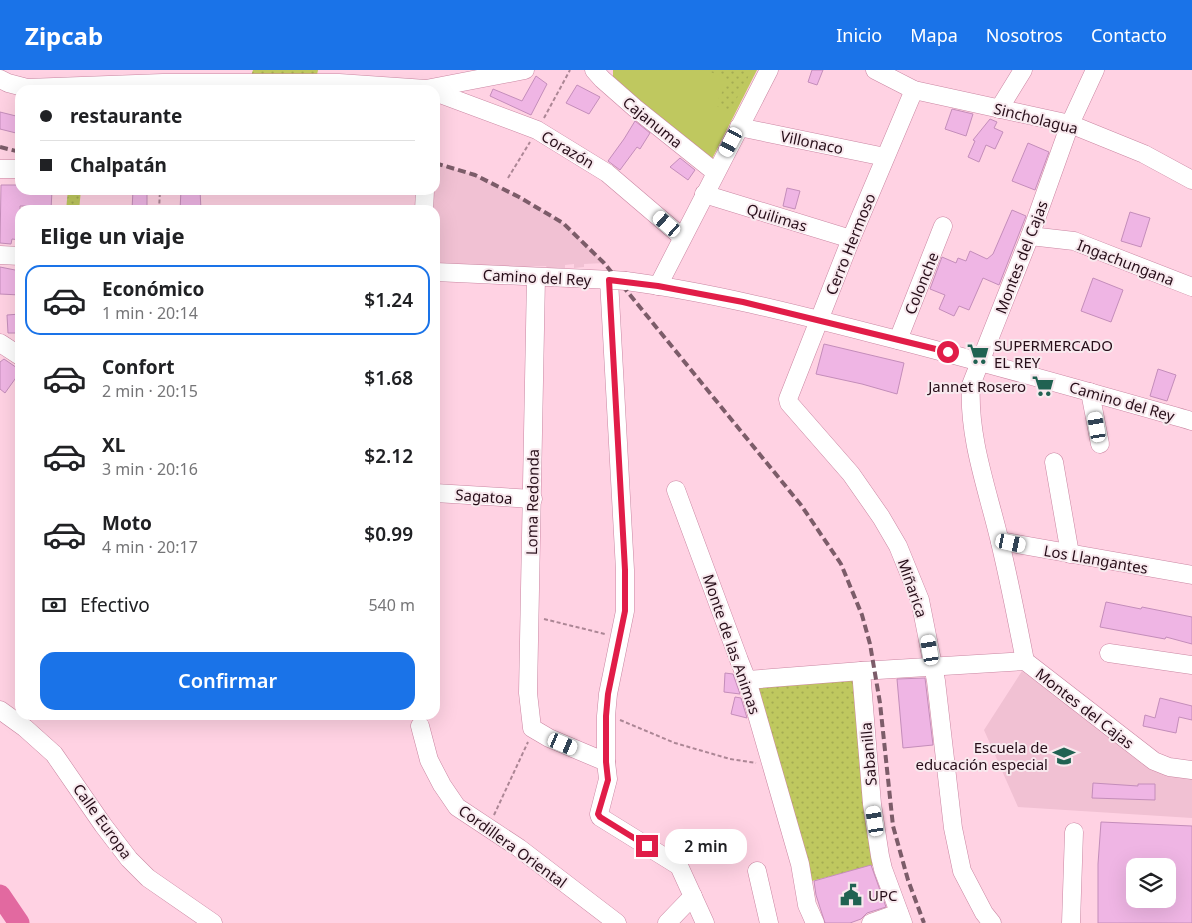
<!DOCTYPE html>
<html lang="es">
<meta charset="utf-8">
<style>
:root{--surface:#fff;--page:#f2f2f2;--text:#202124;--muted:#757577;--line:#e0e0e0;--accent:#1a73e8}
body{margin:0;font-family:"Noto Sans",sans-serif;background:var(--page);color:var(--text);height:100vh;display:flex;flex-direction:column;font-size:19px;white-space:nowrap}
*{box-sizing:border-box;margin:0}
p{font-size:16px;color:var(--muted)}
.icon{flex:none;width:28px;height:28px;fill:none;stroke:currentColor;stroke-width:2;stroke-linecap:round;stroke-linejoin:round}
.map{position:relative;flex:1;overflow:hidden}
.panel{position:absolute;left:15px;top:135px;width:425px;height:515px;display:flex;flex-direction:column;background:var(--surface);border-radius:15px;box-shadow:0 5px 20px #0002}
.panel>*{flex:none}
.hud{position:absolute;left:15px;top:15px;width:425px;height:110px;border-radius:15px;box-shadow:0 5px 20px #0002;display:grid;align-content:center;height:110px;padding:0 25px;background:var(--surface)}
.tools{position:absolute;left:1126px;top:788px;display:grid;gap:10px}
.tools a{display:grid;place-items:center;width:50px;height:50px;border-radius:10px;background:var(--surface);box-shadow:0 5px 20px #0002;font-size:25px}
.end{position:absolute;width:22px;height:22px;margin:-11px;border:6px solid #e11d48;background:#fff;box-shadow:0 0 0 2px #fff}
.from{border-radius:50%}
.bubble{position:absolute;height:35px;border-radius:15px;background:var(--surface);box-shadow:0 5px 20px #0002;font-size:16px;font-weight:600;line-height:35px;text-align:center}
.car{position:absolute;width:15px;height:30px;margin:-15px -8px;border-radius:6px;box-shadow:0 0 4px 1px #0007;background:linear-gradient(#fff 24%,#345 0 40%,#fff 0 76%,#345 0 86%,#fff 0)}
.hud b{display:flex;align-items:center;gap:18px;height:48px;font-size:19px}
.hud b+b{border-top:1px solid var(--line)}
.hud i{width:12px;height:12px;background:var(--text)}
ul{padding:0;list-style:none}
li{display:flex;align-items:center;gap:15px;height:70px;margin:0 10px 8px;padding:0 15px;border:2px solid transparent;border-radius:15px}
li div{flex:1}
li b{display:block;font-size:19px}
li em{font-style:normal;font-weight:600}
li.on{border-color:var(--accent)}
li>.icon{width:45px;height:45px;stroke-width:1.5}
h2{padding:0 25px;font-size:22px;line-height:60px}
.pay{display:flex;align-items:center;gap:12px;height:55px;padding:0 25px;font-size:19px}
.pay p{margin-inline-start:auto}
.action{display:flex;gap:10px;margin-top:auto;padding:10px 25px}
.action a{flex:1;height:58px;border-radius:15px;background:var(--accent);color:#fff;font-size:20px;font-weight:600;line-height:58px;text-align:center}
header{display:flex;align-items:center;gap:30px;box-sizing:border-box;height:70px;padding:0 25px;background:var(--accent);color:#fff}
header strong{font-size:24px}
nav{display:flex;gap:28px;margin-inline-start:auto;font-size:18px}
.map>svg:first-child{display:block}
.built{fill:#f1c1d3}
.grass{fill:#bfc85f}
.park{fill:url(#park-dots)}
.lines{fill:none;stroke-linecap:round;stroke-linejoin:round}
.river{stroke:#e269a0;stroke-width:21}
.building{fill:#efb5e4;stroke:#c48dba;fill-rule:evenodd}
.minor-casing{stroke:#ca86a2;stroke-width:19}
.path{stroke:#ac8695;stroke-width:2;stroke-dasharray:4 2.5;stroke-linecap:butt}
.minor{stroke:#fff;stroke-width:18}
.rail{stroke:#7c5c69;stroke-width:4;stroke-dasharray:8 4;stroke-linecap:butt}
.minor-bridge-casing{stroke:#ca86a2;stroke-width:19;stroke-linecap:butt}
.minor-bridge{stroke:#fff;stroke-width:18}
.route{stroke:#e11d48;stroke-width:6}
.labels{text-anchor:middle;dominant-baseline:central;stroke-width:4;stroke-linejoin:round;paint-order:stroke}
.street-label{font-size:15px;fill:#270e19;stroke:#f8e9ee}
.poi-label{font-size:15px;fill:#270e19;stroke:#f8e9ee;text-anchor:start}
</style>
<header>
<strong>Zipcab</strong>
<nav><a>Inicio</a><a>Mapa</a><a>Nosotros</a><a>Contacto</a></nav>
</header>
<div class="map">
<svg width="1192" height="853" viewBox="0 0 1192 853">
<defs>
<pattern id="park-dots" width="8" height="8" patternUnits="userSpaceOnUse" patternTransform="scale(1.25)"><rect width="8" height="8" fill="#bfc85f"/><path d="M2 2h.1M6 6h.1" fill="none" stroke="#a4ab52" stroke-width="1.8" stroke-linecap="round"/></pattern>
</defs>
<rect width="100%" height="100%" fill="#ffd2e3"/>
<g class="built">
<path d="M435,93L475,105L519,127L563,153L604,193L584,194V197L574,198V194L565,195V198H547L546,196L435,201V140H422V120H435Z"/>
<path d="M1022,601L1151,699L1192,707V748L1018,737L984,660Z"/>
</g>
<path class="grass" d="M613,0H757L711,91L613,13Z"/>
<g class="park">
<path d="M253,0H318L317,5L251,6Z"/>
<path d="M707,0H752L729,43L715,35L728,11Z"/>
<path d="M68,120H81L79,140H66Z"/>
<path d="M854,610L875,795L812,811L758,617Z"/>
</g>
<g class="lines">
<path class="river" d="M0,825L19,853"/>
</g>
<g class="building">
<path d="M812,0H823L817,15L808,12Z"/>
<path d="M536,6L547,14L531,45L490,26L493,19L522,31Z"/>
<path d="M577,15L600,27L589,44L566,33Z"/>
<path d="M952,39L973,44L966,66L945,59Z"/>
<path d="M0,42L20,47V64L0,59Z"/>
<path d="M990,49L997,52L994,58L1003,62L995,79L986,75L979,92L968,87L975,71L973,70Z"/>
<path d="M635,51L650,63L640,79L637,77L620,100L608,91L624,69Z"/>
<path d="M1028,73L1049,82L1035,120L1012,111Z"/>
<path d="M680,88L695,100L688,110L670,97Z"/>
<path d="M1,115H20V120H52L51,140H41L42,136H20V170L12,169L11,174L0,173Z"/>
<path d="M787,118L800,121L795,139L783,136Z"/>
<path d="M133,120H147V140H132Z"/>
<path d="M181,120H200L201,140H180Z"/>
<path d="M1012,140L1026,146L999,215L983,208L969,240L959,236L954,246L939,239L945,225L930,219L942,187L956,193L958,188L966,191L970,181L987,189L993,184Z"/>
<path d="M1130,142L1150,148L1141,177L1121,171Z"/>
<path d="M0,197L20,201V225L0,224Z"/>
<path d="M1093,208L1123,220L1111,252L1081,241Z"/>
<path d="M20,244V263H8L7,245Z"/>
<path d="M824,274L904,293L897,324L862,314L816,304Z"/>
<path d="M4,289L20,300V302L5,323L0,319V292Z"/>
<path d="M1158,299L1176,305L1167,331L1150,326Z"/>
<path d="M1106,532L1141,539L1142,537L1192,547V574L1166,567L1165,569L1100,557Z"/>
<path d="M725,603L733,604L740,624L724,622Z"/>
<path d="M925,608L933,675L903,678L897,609Z"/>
<path d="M735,627L741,628L747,648L731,644Z"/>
<path d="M1160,628L1192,636V650L1179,647L1176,663L1143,656L1145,645L1155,648Z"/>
<path d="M1093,713L1138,716V714H1155V730L1092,728Z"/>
<path d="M1101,752L1192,756V853H1098V794ZM1135,796H1168V829H1135Z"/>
<path d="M871,795L886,837L867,843L861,849L850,853H825L816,825L814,811Z"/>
</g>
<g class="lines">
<g class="minor-casing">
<g id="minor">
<path d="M594,0L602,9L635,38L715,102"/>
<path d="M875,0L914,20L1070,54L1144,84L1192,110"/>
<path d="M1095,0L1070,54L1030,166L971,315C968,367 987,418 999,468C1009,509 1017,550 1025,591L1154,691L1169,697L1192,700"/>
<path d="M0,9L8,13L27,18L163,13H339L426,19L525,0"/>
<path d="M914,20L851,169L788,329L789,333L851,404L881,447L898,476L920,530L936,611L953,758L962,801L984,843L992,853"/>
<path d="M435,22L537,60L607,103L682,167"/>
<path d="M999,39L1023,0"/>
<path d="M739,57L885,87"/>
<path d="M0,99H20"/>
<path d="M704,124L851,169"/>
<path d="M424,140L425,120"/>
<path d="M1030,166L1074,171L1192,217"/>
<path d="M0,185L20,186"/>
<path d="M435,202L613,210"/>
<path d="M536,207L528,623L532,658L549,668L606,692"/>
<path d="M609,210L625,500V541L608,624L606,646V692L608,709L599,744L600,747L679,796L705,853"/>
<path d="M626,211C710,222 792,243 874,264C981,291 1086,321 1192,351"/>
<path d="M658,216L769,0"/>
<path d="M898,270L943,156"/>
<path d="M0,273L20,286"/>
<path d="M1090,322L1100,374"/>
<path d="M1054,392L1070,484"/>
<path d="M676,420L739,590L747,610L800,794L807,835L815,853"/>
<path d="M435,423L533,429"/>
<path d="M1000,471L1192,505"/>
<path d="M1109,583L1192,595"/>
<path d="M861,601L872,734L880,786L883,799L903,853"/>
<path d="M747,610L861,601L1025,591"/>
<path d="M0,640L25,658L54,684L103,755L129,789L148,808L213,853"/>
<path d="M420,656L429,690L442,715L457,737L519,778L617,853"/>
<path d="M757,801L769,853"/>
<path d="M667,853L693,826"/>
<path d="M871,853L899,843"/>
<path d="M1071,853L1074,762"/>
</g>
</g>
<g class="path">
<path d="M544,48L570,0"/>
<path d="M508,108L530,72"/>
<path d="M159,140L160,120"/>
<path d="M544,549L605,564"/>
<path d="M620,650L675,673L730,689L756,693"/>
<path d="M494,745L528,672"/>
</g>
<use href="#minor" class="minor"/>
<g class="rail">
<path d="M0,77L20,82"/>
<path d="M435,93L475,105L519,127L563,153L604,193L801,435L841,494L862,545L870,574L880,633L893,756L908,810L924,853"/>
</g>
<g class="minor-bridge-casing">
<path id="minor-bridge" d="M613,210L626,211"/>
</g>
<use href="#minor-bridge" class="minor-bridge"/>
</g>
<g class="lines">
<path class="route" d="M647,776L600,747L598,744L608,710L606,692V646L608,624L625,541V500L609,210L658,216L743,232L948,282"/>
</g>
<defs>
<g id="supermarket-bare" transform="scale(1.725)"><path d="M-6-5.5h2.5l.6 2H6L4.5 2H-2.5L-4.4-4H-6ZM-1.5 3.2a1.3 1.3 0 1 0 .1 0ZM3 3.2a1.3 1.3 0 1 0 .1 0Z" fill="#206252" stroke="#f8e9ee" stroke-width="2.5" paint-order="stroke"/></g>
<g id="school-bare" transform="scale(1.725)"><path d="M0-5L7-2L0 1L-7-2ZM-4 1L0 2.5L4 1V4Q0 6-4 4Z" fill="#206252" stroke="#f8e9ee" stroke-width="2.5" paint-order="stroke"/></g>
<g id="civic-bare" transform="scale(1.725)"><path d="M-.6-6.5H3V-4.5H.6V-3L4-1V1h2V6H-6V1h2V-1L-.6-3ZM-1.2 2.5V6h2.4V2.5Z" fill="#206252" stroke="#f8e9ee" stroke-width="2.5" paint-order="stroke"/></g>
</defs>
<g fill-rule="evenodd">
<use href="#supermarket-bare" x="978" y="284"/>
<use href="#supermarket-bare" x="1043" y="316"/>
<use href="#school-bare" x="1064" y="686"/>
<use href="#civic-bare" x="851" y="825"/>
</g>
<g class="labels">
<g class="street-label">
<text transform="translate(1036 48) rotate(14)">Sincholagua</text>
<text transform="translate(653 52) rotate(39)">Cajanuma</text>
<text transform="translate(812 72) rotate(12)">Villonaco</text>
<text transform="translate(568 79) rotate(31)">Corazón</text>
<text transform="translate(777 147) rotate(17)">Quilimas</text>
<text transform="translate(850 174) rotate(-68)">Cerro Hermoso</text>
<text transform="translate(1021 187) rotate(-69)">Montes del Cajas</text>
<text transform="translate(1126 192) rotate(21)">Ingachungana</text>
<text transform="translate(537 207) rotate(3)">Camino del Rey</text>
<text transform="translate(921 213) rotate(-68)">Colonche</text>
<text transform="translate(1122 331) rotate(16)">Camino del Rey</text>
<text transform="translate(484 426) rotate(4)">Sagatoa</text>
<text transform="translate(532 432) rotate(-89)">Loma Redonda</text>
<text transform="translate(1096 489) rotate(10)">Los Llangantes</text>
<text transform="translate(913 518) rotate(71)">Miñarica</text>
<text transform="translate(732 574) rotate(71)">Monte de las Animas</text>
<text transform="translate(1085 638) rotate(38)">Montes del Cajas</text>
<text transform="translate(868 684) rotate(-95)">Sabanilla</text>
<text transform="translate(103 751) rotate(54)">Calle Europa</text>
<text transform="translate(513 776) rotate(36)">Cordillera Oriental</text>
</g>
<g class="poi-label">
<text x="994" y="275">SUPERMERCADO<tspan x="994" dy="17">EL REY</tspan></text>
<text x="1026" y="316" text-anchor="end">Jannet Rosero</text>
<text x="1048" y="677" text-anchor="end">Escuela de<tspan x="1048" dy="17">educación especial</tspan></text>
<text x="868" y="825">UPC</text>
</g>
</g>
</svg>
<div class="tools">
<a><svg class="icon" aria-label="layers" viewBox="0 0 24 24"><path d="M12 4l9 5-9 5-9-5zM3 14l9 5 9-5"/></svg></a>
</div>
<i class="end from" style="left:948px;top:282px"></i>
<i class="end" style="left:647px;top:776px"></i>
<div class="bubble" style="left:665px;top:759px;width:82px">2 min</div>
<i class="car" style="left:731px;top:72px;rotate:208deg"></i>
<i class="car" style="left:667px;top:154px;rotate:311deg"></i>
<i class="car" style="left:1097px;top:357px;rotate:350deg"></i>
<i class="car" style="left:1011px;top:473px;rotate:102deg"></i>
<i class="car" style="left:930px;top:580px;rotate:350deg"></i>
<i class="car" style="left:563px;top:674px;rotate:113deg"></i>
<i class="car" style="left:875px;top:751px;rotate:351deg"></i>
<div class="hud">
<b><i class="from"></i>restaurante</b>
<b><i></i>Chalpatán</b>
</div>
<section class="panel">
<h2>Elige un viaje</h2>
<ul>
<li class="on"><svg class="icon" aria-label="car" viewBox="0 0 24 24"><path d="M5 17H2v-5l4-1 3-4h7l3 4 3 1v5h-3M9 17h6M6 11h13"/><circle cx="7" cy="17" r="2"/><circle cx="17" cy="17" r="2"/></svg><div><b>Económico</b><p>1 min · 20:14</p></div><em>$1.24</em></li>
<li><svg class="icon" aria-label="car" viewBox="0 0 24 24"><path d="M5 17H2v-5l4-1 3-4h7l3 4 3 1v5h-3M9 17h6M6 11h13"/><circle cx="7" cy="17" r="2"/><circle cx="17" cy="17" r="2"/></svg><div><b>Confort</b><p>2 min · 20:15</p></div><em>$1.68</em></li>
<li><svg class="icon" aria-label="car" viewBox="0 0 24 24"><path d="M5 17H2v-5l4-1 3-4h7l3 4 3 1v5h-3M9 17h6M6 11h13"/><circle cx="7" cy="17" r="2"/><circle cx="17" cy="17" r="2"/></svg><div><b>XL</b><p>3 min · 20:16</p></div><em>$2.12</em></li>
<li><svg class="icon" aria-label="car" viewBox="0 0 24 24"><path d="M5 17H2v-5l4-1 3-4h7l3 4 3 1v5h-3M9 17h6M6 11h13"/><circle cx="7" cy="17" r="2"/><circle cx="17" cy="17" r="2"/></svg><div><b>Moto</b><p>4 min · 20:17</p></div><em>$0.99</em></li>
</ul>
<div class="pay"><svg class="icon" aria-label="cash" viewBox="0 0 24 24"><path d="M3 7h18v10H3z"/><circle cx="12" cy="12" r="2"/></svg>Efectivo<p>540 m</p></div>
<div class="action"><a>Confirmar</a></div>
</section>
</div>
